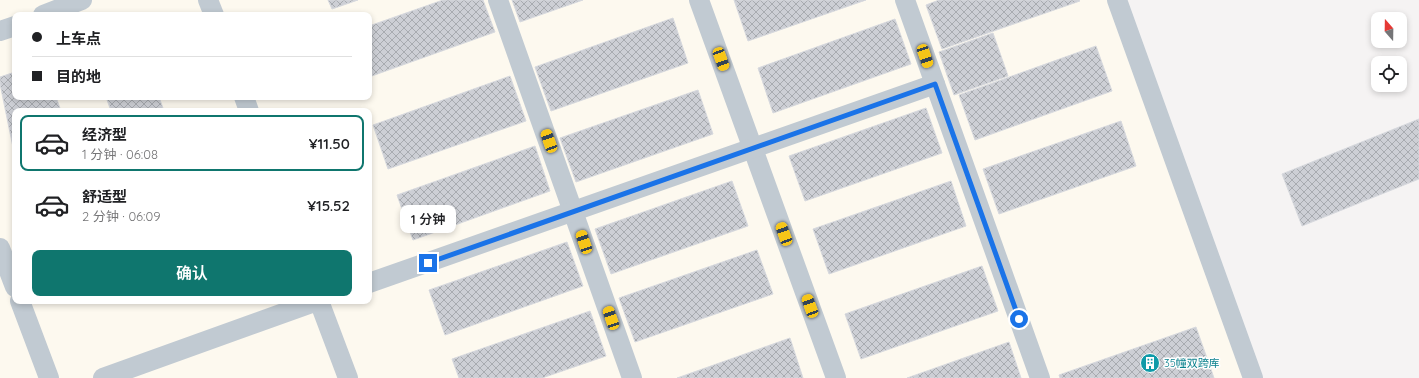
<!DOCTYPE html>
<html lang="zh">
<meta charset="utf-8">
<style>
:root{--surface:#fff;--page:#f2f2f2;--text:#202124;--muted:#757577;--line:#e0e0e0;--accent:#0f766e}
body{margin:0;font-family:Quicksand,"Noto Sans SC",sans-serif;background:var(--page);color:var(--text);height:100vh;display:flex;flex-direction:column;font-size:15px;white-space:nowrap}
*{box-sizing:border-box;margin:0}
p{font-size:13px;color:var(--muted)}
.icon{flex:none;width:22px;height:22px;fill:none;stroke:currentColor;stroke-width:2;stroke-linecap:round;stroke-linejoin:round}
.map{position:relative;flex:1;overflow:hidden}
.panel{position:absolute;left:12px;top:108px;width:360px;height:196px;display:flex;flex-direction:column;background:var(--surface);border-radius:8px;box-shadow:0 2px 6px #0003}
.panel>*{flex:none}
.hud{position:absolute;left:12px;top:12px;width:360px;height:88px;border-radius:8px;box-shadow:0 2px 6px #0003;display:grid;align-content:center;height:88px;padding:0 20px;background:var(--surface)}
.needle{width:26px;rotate:340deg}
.controls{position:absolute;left:1371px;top:12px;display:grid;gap:8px}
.controls a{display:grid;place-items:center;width:36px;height:36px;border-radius:8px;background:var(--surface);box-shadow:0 2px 6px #0003;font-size:20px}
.end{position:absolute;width:18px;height:18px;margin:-9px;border:5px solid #1a73e8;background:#fff;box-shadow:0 0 0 2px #fff}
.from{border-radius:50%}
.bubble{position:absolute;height:28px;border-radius:8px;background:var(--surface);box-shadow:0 2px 6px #0003;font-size:13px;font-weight:600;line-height:28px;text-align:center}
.car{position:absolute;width:12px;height:24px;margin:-12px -6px;border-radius:5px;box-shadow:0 0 3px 1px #0007;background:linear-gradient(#f5c518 24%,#345 0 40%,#f5c518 0 76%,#345 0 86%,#f5c518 0)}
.hud b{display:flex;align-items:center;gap:14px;height:38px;font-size:15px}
.hud b+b{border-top:1px solid var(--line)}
.hud i{width:10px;height:10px;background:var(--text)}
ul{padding:7px 0 0;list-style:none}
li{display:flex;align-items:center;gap:12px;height:56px;margin:0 8px 6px;padding:0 12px;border:2px solid transparent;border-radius:8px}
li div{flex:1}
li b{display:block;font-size:15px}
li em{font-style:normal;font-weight:600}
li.active{border-color:var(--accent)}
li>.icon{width:36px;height:36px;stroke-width:1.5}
.cta{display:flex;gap:8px;margin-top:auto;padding:8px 20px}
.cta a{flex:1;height:46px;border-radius:8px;background:var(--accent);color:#fff;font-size:16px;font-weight:600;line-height:46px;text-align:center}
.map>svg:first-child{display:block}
.commercial{fill:#fdf9ef;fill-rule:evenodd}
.building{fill:url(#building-cross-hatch);stroke:#d7d9de}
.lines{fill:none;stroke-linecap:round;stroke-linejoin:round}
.minor{stroke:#c1cad2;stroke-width:20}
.route{stroke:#1a73e8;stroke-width:5}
.labels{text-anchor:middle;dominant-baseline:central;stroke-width:3;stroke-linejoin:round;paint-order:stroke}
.culture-label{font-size:11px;fill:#0d838f;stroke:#fff;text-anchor:start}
</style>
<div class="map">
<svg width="1419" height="378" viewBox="0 0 1419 378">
<defs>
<pattern id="building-cross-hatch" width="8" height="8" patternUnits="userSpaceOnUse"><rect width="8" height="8" fill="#cdcfd5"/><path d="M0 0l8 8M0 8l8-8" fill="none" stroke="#a8abb0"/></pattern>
</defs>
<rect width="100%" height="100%" fill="#f5f3f3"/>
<path class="commercial" d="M0,0H1108L1244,378H0ZM15,15H369V97H15ZM15,111H369V301H15Z"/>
<g class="building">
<path d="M328,0H358L332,9Z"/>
<path d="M443,0H483L495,32L369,77V26Z"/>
<path d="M512,0H583L520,22Z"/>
<path d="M734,0H866L748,41Z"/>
<path d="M939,0H1079L1080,1L942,49L926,5Z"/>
<path d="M673,18L688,63L551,111L535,67Z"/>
<path d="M895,19L911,64L773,113L758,68Z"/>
<path d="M993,33L1008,76L954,95L939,52Z"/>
<path d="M1096,46L1112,91L975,140L959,95Z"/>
<path d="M15,72V97H56L61,111H15V157L0,84V77Z"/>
<path d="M510,76L526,121L388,169L373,125Z"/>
<path d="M698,90L713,134L576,182L560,138Z"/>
<path d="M106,97H159L164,111H111Z"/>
<path d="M926,108L942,153L805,201L789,156Z"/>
<path d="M1419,119V179L1302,226L1282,174Z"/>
<path d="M1121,121L1136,166L999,214L983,169Z"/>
<path d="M535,146L550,191L413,240L397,195Z"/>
<path d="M732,181L748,226L611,274L595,229Z"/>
<path d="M951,181L966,226L829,274L813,229Z"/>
<path d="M567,242L583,286L445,335L429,290Z"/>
<path d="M757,250L773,294L635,342L619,298Z"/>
<path d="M982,266L998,311L861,359L845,314Z"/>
<path d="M590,311L606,356L542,378H459L452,359Z"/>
<path d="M1196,327L1214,378H1060L1059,375Z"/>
<path d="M790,338L803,378H677Z"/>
<path d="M1009,342L1021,378H907Z"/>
</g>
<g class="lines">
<g class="minor">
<path d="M208,0L214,15"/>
<path d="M498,0L632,378"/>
<path d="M699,0L836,378"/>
<path d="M905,0L1040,378"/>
<path d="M1117,0L1253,378"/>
<path d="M43,15L82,0"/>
<path d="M0,31L15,26"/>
<path d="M244,97L249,111"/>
<path d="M0,248L15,287"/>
<path d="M369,283L935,84"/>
<path d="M20,301L49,378"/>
<path d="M319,301L348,378"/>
<path d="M103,378L317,301"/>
</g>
</g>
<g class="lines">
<path class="route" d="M428,263L935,84L1019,319"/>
</g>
<defs>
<g id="building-disc" transform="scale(1)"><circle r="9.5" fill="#0f9aa8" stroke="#fff"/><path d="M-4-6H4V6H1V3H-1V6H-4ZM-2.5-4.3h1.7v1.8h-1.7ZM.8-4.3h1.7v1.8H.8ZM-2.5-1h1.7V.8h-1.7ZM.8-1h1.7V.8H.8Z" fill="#fff"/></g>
</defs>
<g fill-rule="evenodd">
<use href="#building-disc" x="1150" y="363"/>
</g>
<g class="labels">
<g class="culture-label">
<text x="1164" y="363">35幢双跨库</text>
</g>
</g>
</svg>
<div class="controls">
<a><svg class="needle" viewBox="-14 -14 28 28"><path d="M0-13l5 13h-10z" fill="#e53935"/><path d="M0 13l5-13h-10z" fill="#757577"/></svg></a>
<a><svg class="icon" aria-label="locate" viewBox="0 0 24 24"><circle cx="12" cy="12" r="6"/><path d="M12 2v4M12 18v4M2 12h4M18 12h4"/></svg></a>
</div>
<i class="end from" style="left:1019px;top:319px"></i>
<i class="end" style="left:428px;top:263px"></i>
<div class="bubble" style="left:400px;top:205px;width:56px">1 分钟</div>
<i class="car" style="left:925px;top:56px;rotate:161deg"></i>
<i class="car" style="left:721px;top:59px;rotate:160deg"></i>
<i class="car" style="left:549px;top:141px;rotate:340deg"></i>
<i class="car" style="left:784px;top:234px;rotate:340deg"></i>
<i class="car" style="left:584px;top:242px;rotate:341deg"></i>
<i class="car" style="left:810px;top:306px;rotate:340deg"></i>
<i class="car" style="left:611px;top:318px;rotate:341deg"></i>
<div class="hud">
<b><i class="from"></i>上车点</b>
<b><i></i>目的地</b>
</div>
<section class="panel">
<ul>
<li class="active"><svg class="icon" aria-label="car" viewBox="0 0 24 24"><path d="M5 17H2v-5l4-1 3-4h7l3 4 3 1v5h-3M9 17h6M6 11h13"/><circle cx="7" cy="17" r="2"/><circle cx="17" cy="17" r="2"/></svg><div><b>经济型</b><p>1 分钟 · 06:08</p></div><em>¥11.50</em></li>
<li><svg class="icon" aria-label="car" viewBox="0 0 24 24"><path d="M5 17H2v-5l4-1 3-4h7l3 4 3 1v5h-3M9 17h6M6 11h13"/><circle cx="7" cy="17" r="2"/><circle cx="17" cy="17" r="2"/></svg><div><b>舒适型</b><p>2 分钟 · 06:09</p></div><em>¥15.52</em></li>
</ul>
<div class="cta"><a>确认</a></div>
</section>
</div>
